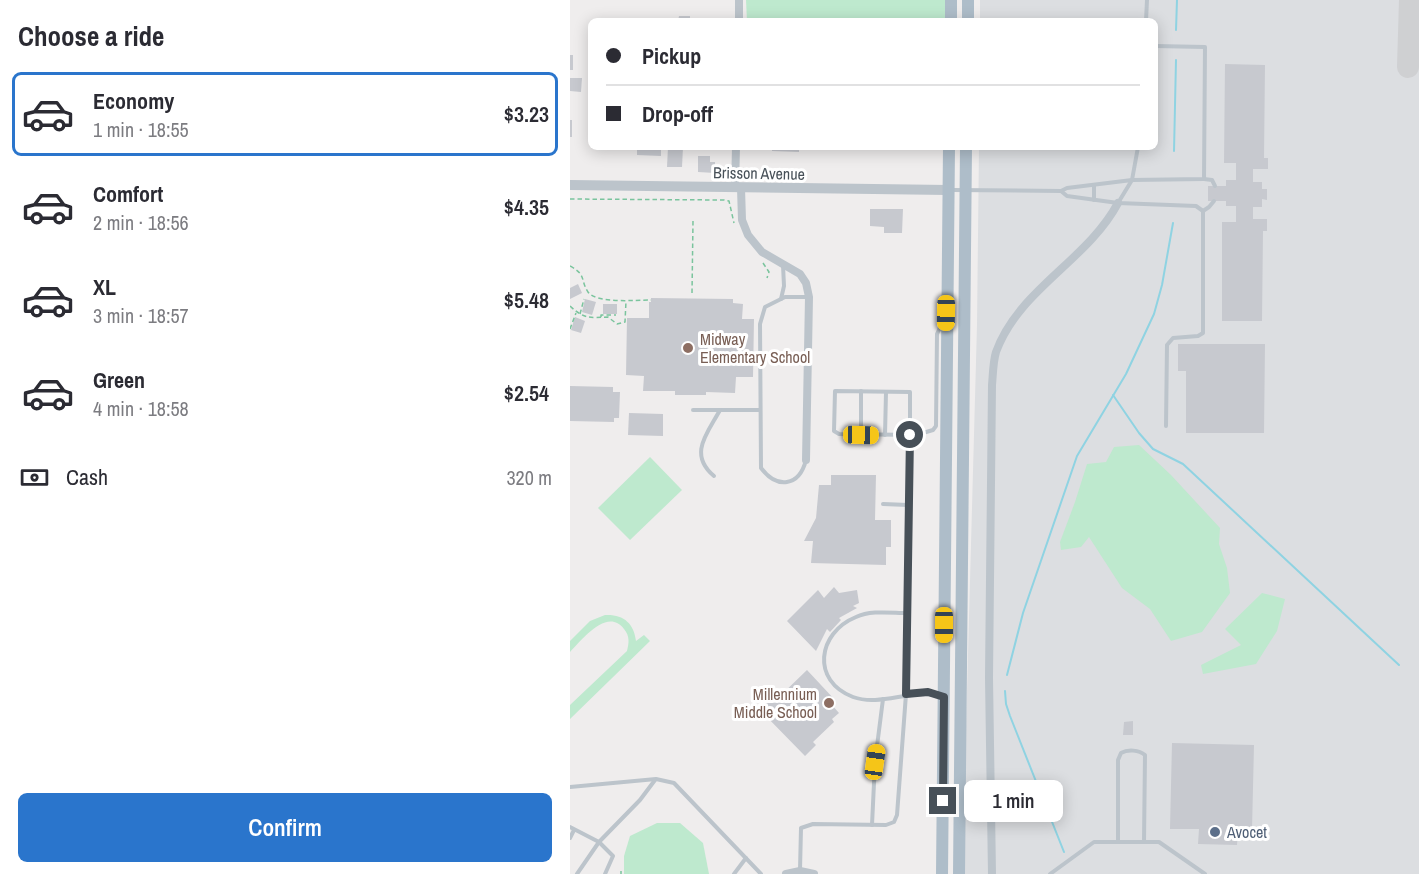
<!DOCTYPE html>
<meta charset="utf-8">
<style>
:root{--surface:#fff;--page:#f7f7f7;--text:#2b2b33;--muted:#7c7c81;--line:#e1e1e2;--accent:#2a75cc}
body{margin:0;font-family:"Archivo Narrow",sans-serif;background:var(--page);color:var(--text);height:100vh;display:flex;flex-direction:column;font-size:22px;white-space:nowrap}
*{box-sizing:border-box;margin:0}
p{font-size:20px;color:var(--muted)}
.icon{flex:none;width:33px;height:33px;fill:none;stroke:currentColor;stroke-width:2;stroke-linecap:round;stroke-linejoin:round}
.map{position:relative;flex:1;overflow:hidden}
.panel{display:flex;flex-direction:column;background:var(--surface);width:570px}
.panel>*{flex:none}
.guide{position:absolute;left:18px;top:18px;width:570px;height:132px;border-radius:9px;box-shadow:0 3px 15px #0003;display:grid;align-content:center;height:132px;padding:0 18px;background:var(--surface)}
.end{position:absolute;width:27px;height:27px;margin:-14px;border:8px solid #475058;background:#fff;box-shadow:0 0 0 3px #fff}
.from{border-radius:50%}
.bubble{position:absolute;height:42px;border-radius:9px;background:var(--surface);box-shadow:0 3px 15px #0003;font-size:20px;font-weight:600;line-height:42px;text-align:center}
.car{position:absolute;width:18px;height:36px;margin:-18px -9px;border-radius:8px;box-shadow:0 0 4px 2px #0007;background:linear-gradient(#f5c518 24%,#345 0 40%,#f5c518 0 76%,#345 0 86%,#f5c518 0)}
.guide b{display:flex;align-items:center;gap:21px;height:57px;font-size:22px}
.guide b+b{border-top:2px solid var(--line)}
.guide i{width:15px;height:15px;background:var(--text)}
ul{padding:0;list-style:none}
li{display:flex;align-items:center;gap:18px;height:84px;margin:0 12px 9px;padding:0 6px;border:3px solid transparent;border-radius:9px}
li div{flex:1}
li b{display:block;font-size:22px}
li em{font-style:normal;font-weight:600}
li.active{border-color:var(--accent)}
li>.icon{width:54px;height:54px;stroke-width:1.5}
h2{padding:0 18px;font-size:27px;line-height:72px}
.pay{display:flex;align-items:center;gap:15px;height:66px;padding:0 18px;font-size:22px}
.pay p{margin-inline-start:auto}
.cta{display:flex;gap:12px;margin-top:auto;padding:12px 18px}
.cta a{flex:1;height:69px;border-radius:9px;background:var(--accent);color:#fff;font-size:24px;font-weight:600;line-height:69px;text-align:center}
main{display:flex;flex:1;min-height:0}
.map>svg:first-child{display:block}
.airport{fill:#dcdee1}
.green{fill:#bee9ce}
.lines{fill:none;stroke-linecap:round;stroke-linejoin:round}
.stream{stroke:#8fd3e2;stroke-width:2}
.taxiway{stroke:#cfd0d2;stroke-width:22}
.building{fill:#c7c9cf}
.path{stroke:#7ac49d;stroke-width:1.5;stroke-dasharray:4.5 3;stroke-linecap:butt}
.service{stroke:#bcc4cb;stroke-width:4}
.minor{stroke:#bcc4cb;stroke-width:8}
.tertiary{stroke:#bcc4cb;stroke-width:10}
.primary{stroke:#aebdc9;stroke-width:12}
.route{stroke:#475058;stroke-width:8}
.education-dot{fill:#8d6e63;stroke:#fff;stroke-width:2}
.service-dot{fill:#5c6f8a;stroke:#fff;stroke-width:2}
.labels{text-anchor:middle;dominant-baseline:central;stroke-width:6;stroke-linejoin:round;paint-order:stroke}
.street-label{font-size:16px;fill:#475058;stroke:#fff}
.education-label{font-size:16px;fill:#785e54;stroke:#fff;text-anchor:start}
.service-label{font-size:16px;fill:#4e5e75;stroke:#fff;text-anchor:start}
</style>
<main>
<section class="panel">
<h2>Choose a ride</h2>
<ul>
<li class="active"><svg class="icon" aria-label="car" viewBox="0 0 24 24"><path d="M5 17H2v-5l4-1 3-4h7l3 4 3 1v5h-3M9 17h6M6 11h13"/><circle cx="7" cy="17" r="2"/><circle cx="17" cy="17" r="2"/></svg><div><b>Economy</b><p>1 min · 18:55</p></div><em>$3.23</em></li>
<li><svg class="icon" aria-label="car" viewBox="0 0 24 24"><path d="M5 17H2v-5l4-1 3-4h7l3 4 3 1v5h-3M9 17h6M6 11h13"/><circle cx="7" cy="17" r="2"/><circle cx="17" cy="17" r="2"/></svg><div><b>Comfort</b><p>2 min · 18:56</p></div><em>$4.35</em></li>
<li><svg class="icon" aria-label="car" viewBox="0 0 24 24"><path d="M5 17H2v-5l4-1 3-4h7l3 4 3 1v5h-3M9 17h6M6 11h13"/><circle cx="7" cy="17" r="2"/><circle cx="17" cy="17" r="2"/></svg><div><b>XL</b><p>3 min · 18:57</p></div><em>$5.48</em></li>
<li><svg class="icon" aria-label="car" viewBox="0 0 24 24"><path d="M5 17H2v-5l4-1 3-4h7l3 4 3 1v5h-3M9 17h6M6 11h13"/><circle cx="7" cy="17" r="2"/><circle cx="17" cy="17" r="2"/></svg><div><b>Green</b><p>4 min · 18:58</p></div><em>$2.54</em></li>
</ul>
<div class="pay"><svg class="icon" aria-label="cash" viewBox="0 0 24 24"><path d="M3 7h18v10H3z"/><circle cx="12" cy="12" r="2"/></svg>Cash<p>320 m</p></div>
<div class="cta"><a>Confirm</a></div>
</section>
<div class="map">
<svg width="849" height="874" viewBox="0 0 849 874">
<rect width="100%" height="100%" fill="#efeded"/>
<path class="airport" d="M410,0H849V874H392L407,325L409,147H585V21H410Z"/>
<g class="green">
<path d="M176,0H376V21H177Z"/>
<path d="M569,445L601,475L650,528L649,544L657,568L660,593L632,632L601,641L580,609L552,588L519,537L511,547L491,550L490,542L505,502L517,464L536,462L544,447Z"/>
<path d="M80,457L112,490L60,540L28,508Z"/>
<path d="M692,593L715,599L707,631L686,664L633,674L631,665L671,645L655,629Z"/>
<path d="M35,615C53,614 64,623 66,641L74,635L80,641L0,719V705L57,651C59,643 60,636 54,629C37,607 12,640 0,652V641L20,621Z"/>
<path d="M87,823H110L133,843L139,874H54V856L60,836Z"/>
</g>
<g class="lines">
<g class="stream">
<path d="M606,30L607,0"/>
<path d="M604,151L606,60"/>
<path d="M543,395L569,433L583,449L613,464L829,665"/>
<path d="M437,675L453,613L507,456L556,374L584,314L592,285L603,223"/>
<path d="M435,691L436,704L440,716L494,852"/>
</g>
<path class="taxiway" d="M838,67L840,0"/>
</g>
<g class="building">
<path d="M109,16H120V21H108Z"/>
<rect x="0" y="55" width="3" height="15"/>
<path d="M655,64L695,65L694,158H698V169H683V182H692V189H697V200L692,199V207H683V219H697V231H693L692,321H652V222H666V206H656V201H638V186H656V180H666V163H654Z"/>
<path d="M0,78H12L11,92L0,91Z"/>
<rect x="0" y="120" width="2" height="17"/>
<path d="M67,147H91V156L67,155Z"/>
<path d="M98,147H113L112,167H97Z"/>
<path d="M202,147H229V152L202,151Z"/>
<path d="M128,156H140V162H145V173L128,172Z"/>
<path d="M300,209H333L332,233H314V227L300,226Z"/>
<path d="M8,284L12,293L0,299V288Z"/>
<path d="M81,298L163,299V303L173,304L172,319H184L183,377H166L165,393L136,392V395H105V391H73L74,376L56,375L57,318H79V302H81Z"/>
<path d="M15,299L26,302L22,315L12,312Z"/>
<rect x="33" y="304" width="14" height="10"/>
<path d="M5,317L15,321L11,333L1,330Z"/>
<path d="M608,344H695L694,433H616V371H608Z"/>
<path d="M0,386L43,387V392H50L49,418H44V422L0,421Z"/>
<path d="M59,413L93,414V436L58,435Z"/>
<path d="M261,475H306L305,520H321V547H316V565L241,563L243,541H234L246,518L249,485H261Z"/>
<path d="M264,587L269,593L287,590L289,603L283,606L287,608L269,618L271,620L260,632L257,629L246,651L217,621L248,590L254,598Z"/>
<path d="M237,670L265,700L261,704L269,713L262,719L264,722L243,742L246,745L235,756L188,708L203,694L207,699Z"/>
<path d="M563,721V735H553L554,722Z"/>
<path d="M602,743L684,745L682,830H668L667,845L628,844L629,829H600Z"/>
</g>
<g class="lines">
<g class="path">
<path d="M0,199L154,200L159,201L164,223"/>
<path d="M193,263L199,272L197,278"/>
<path d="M0,266C17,275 10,280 18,292C27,304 66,300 81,300"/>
<path d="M122,293L123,221"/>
<path d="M0,306C14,319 19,318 38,317L47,324L55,322L56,301"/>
<path d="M10,314L14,299"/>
<path d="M31,317V315H46"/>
<path d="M0,329L6,313"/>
<path d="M51,871V874"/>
</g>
<g class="service">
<path d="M576,21L577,0"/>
<path d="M634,179L642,180L645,186"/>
<path d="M382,190L491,191L497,188L562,180L634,179L635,47L585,46"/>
<path d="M491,191L497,196L548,203L626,206L633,211V333L628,336L603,338L597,345L596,426"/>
<path d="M524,200V185"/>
<path d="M548,203L562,180L568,147"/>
<path d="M633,211L639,207L644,201"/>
<path d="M211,299L214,286L213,265"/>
<path d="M123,410H189"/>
<path d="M340,424V392L265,391L264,431L269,434L346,435L363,430L366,426L367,334L373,321"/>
<path d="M291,435V391"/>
<path d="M315,435L316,392"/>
<path d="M236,460C229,487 207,489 191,468L190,324L195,307L215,297H239"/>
<path d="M144,476C118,454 137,434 150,410"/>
<path d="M313,504L338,505"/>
<path d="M337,613C321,613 301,610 286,617C247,633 241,681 283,697C311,707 342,688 371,696"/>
<path d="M0,787L86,779L104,783L191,874"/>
<path d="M302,825L305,762L313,699"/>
<path d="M0,827L29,842L43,856L35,874"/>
<path d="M0,838L4,830"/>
<path d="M548,842V760L551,753C558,749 569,750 575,755L574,842"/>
<path d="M230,870L231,828L243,824L316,825L324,822L327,815L336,694L340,435"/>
<path d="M7,874L29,842L70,800L85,780"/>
<path d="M164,874L176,858"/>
<path d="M480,874L524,842H589L635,874"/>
</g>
<g class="minor">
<path d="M169,21V0"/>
<path d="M165,188L166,147"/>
<path d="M171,188L172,220L178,235L192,252L230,274L236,283L239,297L236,460"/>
<path d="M216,874L230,871L244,874"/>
<path d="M422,874L419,678L422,385C423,374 423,362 426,352C449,289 517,261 548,203"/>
</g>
<path class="tertiary" d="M0,185L378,190"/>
<g class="primary">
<path d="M381,21V0"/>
<path d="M398,21V0"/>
<path d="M372,874L379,147"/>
<path d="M389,874L396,147"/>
</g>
</g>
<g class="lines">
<path class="route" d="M340,435L336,694L358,692L374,697L373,801"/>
</g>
<g class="education-dot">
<circle cx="118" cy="348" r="6"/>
<circle cx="259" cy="703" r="6"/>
</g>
<circle class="service-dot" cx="645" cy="832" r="6"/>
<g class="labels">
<g class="street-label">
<text transform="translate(189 173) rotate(1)">Brisson Avenue</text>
</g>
<g class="education-label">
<text x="130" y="339">Midway<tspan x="130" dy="18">Elementary School</tspan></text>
<text x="247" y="694" text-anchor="end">Millennium<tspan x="247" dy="18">Middle School</tspan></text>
</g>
<g class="service-label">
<text x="657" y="832">Avocet</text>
</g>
</g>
</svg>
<i class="end from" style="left:340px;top:435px"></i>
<i class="end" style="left:373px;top:801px"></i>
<div class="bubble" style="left:394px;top:780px;width:99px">1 min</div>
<i class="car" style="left:376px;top:313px;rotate:181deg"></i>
<i class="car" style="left:291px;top:435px;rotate:91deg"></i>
<i class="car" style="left:374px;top:625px;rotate:180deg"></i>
<i class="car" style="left:305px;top:762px;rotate:8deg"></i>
<div class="guide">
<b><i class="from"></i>Pickup</b>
<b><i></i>Drop-off</b>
</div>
</div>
</main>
